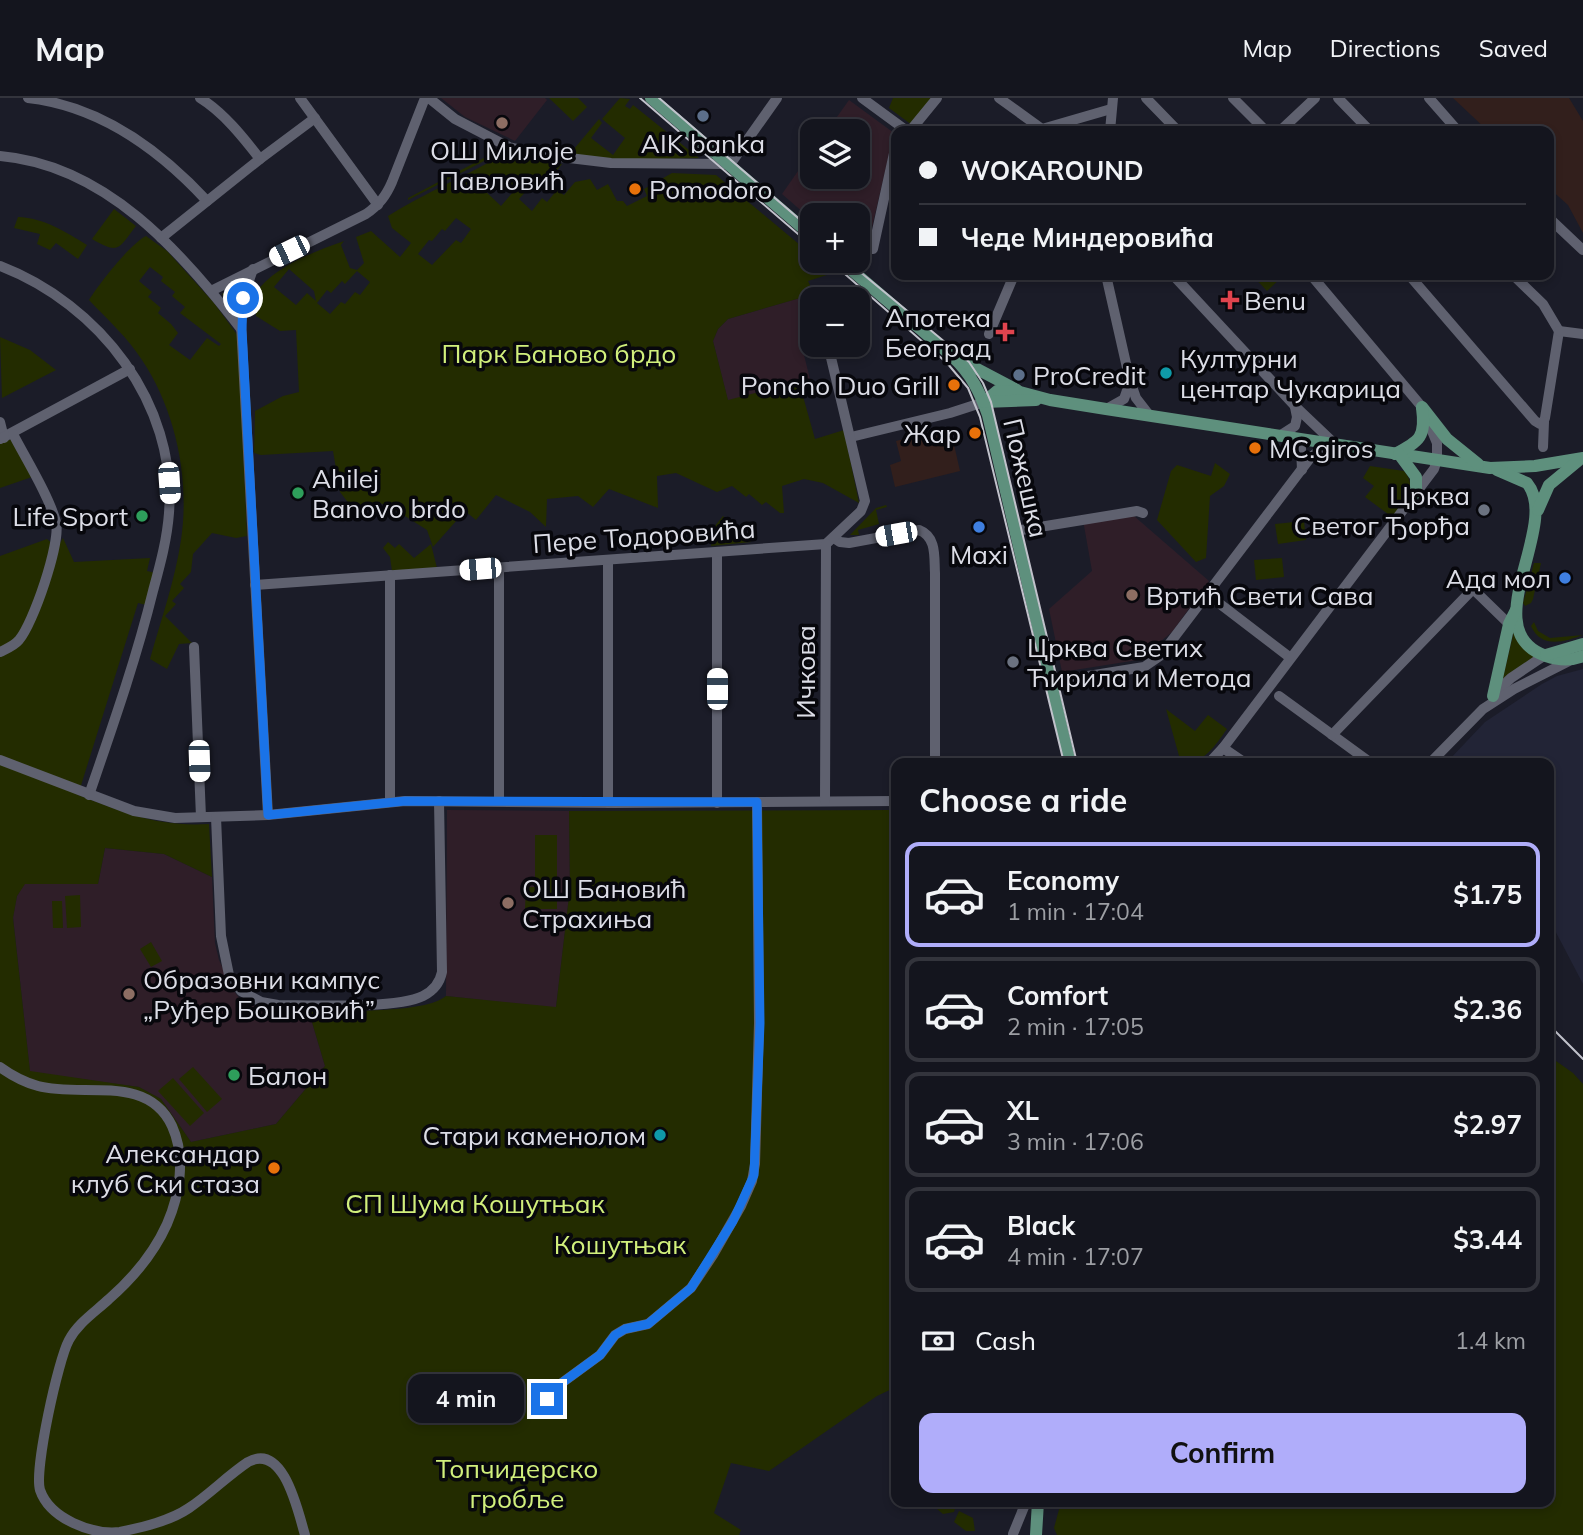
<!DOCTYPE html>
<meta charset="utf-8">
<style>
:root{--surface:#14151e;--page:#21222b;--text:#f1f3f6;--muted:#9d9fa4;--line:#33343c;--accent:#b0adfa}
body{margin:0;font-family:Mulish,sans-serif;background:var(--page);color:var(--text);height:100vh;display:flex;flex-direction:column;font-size:26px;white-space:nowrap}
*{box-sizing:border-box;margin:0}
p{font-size:23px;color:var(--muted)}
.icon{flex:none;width:38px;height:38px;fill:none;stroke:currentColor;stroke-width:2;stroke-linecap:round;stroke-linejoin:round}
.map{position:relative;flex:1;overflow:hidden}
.panel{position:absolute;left:891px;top:660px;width:663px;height:749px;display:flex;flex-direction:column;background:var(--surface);border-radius:14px;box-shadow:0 4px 10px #0003,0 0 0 2px var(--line)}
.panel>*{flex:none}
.guide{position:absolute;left:891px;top:28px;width:663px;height:154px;border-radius:14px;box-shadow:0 4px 10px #0003,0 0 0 2px var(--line);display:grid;align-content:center;height:154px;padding:0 28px;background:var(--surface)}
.tools{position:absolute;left:800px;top:21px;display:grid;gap:14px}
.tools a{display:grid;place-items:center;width:70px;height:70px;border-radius:14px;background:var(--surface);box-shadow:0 4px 10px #0003,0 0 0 2px var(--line);font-size:35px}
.end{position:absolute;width:32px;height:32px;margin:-16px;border:9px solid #1a73e8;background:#fff;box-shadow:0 0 0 4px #fff}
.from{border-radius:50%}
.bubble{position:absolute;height:49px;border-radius:14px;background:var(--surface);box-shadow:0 4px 10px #0003,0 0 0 2px var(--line);font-size:23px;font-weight:700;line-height:49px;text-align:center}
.car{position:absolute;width:21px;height:42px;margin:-21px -10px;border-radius:9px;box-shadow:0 0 5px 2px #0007;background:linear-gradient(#fff 24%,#345 0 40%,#fff 0 76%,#345 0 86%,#fff 0)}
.guide b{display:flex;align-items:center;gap:24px;height:66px;font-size:26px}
.guide b+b{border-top:2px solid var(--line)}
.guide i{width:18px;height:18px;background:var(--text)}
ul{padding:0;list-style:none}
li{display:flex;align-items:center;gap:21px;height:105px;margin:0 14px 10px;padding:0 14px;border:4px solid var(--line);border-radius:14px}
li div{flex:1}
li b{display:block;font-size:26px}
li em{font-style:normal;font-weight:700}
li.selected{border-color:var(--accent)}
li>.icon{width:63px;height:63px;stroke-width:1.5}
h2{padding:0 28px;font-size:32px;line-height:84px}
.pay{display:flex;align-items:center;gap:18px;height:77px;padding:0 28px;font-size:26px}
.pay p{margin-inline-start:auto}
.cta{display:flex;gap:14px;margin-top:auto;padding:14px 28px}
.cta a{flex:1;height:80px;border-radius:14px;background:var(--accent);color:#111;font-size:28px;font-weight:700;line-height:80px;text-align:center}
header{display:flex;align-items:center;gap:42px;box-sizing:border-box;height:98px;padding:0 35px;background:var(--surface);border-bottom:2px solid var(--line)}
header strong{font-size:33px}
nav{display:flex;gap:38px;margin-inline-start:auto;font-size:24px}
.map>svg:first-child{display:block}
.commercial{fill:#321f1c}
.built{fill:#222436}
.education{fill:#2f1e28}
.green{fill:#232c00;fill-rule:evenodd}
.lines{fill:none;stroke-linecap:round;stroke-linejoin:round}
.minor{stroke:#5f616f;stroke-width:10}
.major{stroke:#5e907d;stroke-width:12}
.tram{stroke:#c1c2cb;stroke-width:2}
.route{stroke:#1a73e8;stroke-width:9}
.service-dot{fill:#5c6f8a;stroke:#07070c;stroke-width:2.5}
.education-dot{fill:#8d6e63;stroke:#07070c;stroke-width:2.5}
.food-dot{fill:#e8710a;stroke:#07070c;stroke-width:2.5}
.health-dot{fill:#e0444e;stroke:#07070c;stroke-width:2.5}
.culture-dot{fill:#0f9aa8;stroke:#07070c;stroke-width:2.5}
.leisure-dot{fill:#2e9e5b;stroke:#07070c;stroke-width:2.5}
.worship-dot{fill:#6b7280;stroke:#07070c;stroke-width:2.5}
.shop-dot{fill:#3f7fe0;stroke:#07070c;stroke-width:2.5}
.labels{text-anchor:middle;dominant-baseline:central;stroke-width:7;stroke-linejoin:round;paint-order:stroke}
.poi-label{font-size:26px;fill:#dcdde6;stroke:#07070c;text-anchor:start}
.park-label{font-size:26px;fill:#d1ef7c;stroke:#07070c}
.street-label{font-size:26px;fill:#dcdde6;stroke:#07070c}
</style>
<header>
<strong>Map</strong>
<nav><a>Map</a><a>Directions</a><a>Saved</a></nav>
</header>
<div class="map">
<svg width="1583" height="1437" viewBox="0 0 1583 1437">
<rect width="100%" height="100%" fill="#1b1c28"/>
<g class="commercial">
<path d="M1453,0H1569L1583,23V135L1568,107L1549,90V33H1488Z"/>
<path d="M950,329L960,373L895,389L890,367L901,363L896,343Z"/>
</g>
<path class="built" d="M1583,571V886L1549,821V665L1448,663L1485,624L1542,586L1557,578Z"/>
<g class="education">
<path d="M441,0H545L547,2L515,43L465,19Z"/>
<path d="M849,2L894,35L870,138L858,153V117H812V122L782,96L812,53V79H858V33H827Z"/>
<path d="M810,197L812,207V237L800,241L810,281L728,303L713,243L718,231L728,221Z"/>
<path d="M1134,418L1209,483L1172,534L1154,549L1144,561L1062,574L1049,511L1092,473L1083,422Z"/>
<path d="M447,712L569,713L570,790L556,910L446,898Z"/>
<path d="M105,750L164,756L212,779L215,845L219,862L233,892L240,901L261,911L279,916L309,914L325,968L276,1026L191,1044L161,1001L139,989L30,974L13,819L17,798L24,786H98Z"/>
</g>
<g class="green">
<path d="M549,0H578L587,9L573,23Z"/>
<path d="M620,0L630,1L625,8L630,11L633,7L699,60L609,62L569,57L599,21L602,25L591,40L613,57L625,40L602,21Z"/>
<path d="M893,0H932L912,27L889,10Z"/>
<path d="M497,53L498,56L408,102V100Z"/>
<path d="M506,53L562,66L548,84L543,80L532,92L529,90L519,101L532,113L542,100L547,104L557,92L564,97L575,84L590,81L597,92L608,86L617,103H623L627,108L647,98L644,91L672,75L716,77L812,157V163H819L833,175L808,183L814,196L728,221L718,231L713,243L728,302L799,284L815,341L844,332L859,405L823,385L804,381L782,388L784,415H780L766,404L762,407L749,396L746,399L732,388L717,394L676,375L657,378L658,410L609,391L593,409L578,398L547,401L546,429L530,414L496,397L476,422L465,413L433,449L427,432L397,413L378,404L355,412L353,411L340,394L333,353L261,357L254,355L255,313L283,298L299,294L296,232L280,233L256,218V206L249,204C269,170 308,156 344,143L341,147L350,170L357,172L364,165L356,139L371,133L400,159L411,145L392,130L388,118C423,96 461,80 497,60L502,59ZM496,78L513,94L501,108L484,92ZM456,120L471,131L461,145L456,142L432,167L418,156L429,142L432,143L442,131L445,133ZM289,171L314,193L316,203L307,195L296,207L274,189ZM357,173L370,184L360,197L355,194L345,206L341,204L330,216L317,205L327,192L331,195L342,183L345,186Z"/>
<path d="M114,111L136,128C118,151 120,157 92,141Z"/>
<path d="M18,119C44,120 66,134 87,147L78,161L56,145L50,152L37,146L40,136L14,130Z"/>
<path d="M146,138L167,153L214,205L238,238L247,438L236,440L212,435L193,456L191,474L180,486L184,490L172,503L176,506L165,518L192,545L179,546L167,571L150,561C161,522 175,482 181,442C190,381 176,313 142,262C128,240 107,221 89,202C99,186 130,146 146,138ZM150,169L163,179L161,183L175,194L172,198L185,209L180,215L221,246L219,248L207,240L190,262L169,247L178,235L171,226L158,215L161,210L148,199L152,194L139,183Z"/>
<path d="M1252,177H1284L1267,193Z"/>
<path d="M245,182L237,200V221L222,196Z"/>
<path d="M0,239L30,252L56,272L2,300Z"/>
<path d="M12,341L32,379L0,390V345Z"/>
<path d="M1215,365L1230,376L1224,388L1210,398L1206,460L1196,464L1157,422L1171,373L1177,367L1211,378Z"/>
<path d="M1370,368L1404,373C1419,390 1403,404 1392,419L1365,399L1374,388L1363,380Z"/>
<path d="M886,407L887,409L876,412L879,426L858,432L859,437H850L876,410Z"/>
<path d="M723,418L748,441L751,444L711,448L714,429Z"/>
<path d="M1304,423L1306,442L1278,446L1275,426Z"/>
<path d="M63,440L74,464L150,460L147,473L156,475L146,507L138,505L78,697C126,715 157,729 209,726L212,779L164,756L105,750L98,786H25L17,798L13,820L30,973L139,989L161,1001L191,1044L276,1026L325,968L309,914C340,912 425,916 446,898L556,909L570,790L569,713L892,712L893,777L896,778V1289L877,1298L769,1373L731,1365L714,1415L741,1432L739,1437H0V458L47,441L57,450Z"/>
<path d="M388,444L395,450L399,446L414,460L431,446L437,470L392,473L390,459L383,450Z"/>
<path d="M1282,460L1284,479L1256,482L1254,462Z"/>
<path d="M1534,465H1541L1533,501L1531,505L1525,508L1523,505Z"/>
<path d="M1534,524L1538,533L1550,540L1583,537C1564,544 1541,551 1531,528Z"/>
<path d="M1514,533L1525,550L1536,560L1502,584Z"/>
<path d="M1166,611L1195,633L1208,617L1227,631C1214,649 1205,665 1181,665Z"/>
<path d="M535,737H557V811H525L526,789H535Z"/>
<path d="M80,797L81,829L67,830L65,798Z"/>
<path d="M52,803H62L63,830H53Z"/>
<path d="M151,844L162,863L151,869L140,851Z"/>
<path d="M1549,958L1573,975L1583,986V1437H1057L1054,1430L1061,1404H1549Z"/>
<path d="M193,969L222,1001L207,1014L179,981Z"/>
<path d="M173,980L204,1015L190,1028L158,993Z"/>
<path d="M935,1404H957L954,1414L943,1416L937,1411Z"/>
<path d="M959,1413L973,1420L975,1433H966L954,1424Z"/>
</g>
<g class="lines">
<g class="minor">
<path d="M28,0C99,8 159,51 207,103"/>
<path d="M200,0C223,14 243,39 260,61"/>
<path d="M300,0L378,107"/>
<path d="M429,0L455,21L509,49L544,57L611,65L727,66"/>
<path d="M862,0L907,33"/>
<path d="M999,0L1042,31L1111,11"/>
<path d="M1146,0L1178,33"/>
<path d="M1233,0L1266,33"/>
<path d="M1338,0L1370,33"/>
<path d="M1429,0L1458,33"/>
<path d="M910,33L937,0"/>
<path d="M1110,33L1113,0"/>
<path d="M1280,33L1315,0"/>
<path d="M0,58C105,67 181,153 241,231"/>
<path d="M729,68L777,0"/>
<path d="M1549,120L1583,152"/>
<path d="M161,140L260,61L315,20"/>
<path d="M873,151L896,46"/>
<path d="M0,168C99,206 177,305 169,415C167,442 160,467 153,493C136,562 112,630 89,697"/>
<path d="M253,171L243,200L241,226L268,717"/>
<path d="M1106,177L1130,283L1136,300L1150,318"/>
<path d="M1173,177L1295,308L1335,346"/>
<path d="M1409,177L1535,323L1540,326L1543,325L1545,320L1559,233"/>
<path d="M1513,177L1543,206L1559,233"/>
<path d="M211,193L366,116C379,107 386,98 392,84L425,0"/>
<path d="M1559,233L1583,236"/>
<path d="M989,236L1014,177"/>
<path d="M1108,310L1124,301L1130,284"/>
<path d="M0,324L4,340"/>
<path d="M1281,337L1295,328L1297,319L1295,309"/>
<path d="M851,339L950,315L984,304"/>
<path d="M1291,339L1301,350L1302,372"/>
<path d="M0,341L130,271"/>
<path d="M1543,349L1544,324"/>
<path d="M1015,433L1137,413L1143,415"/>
<path d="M834,440L840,444L849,445L919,432C937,439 934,459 935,475V665"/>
<path d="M717,455V705"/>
<path d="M608,463V705"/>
<path d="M255,487L826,446L861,413L865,403L828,247"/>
<path d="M1207,496L1288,558"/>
<path d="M194,549L201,719"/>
<path d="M0,554C6,551 14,548 19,542C33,526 61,445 56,424C49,398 26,361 13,336"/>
<path d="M1051,584L1144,569L1160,558L1311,359L1328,345"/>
<path d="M1494,596L1511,580L1545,557"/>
<path d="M1279,598L1371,665"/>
<path d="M1332,637L1473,491L1509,526"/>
<path d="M1223,650L1245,665"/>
<path d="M0,662L134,713L175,720L268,717L405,703L615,705L896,703"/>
<path d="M1209,665L1223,650L1434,371L1437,362V345L1422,309L1311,177"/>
<path d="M1430,665L1483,611L1514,591L1569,563"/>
<path d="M499,703V470"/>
<path d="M825,703L826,446"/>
<path d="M390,704V477"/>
<path d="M216,719L221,838L229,877L241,893L261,904L278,907C311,907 397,911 423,898C433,893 440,884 442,874L439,703"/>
<path d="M0,969C11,977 24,984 38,988C82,1000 147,975 172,1028C186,1059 180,1096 167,1126C154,1155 133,1180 109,1201C95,1214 78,1225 69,1242C58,1262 34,1372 40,1392C50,1421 92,1437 120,1434C143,1429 170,1423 189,1410C210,1396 227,1378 248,1364C284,1344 298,1414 305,1437"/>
<path d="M547,1301L559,1287L600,1257L615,1237L625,1231L648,1226L691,1190L713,1157L741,1108L752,1083L755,1066L759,925L757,704"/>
<path d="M1013,1436L1026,1404"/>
</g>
<g class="major">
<path d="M651,0L812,138"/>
<path d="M841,163L953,259C971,276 980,294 988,317L1070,665"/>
<path d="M962,263L1017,292"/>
<path d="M984,304L997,293L1020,294L1050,302L1106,311L1490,370L1535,368L1583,360"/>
<path d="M984,304L1036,302"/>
<path d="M1422,309L1447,341L1478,366"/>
<path d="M1395,356C1420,343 1426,339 1422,310"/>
<path d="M1399,356L1416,379V395"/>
<path d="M1497,372L1527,385C1562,427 1473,533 1546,558C1558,562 1571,563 1583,558"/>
<path d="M1538,412L1549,387L1578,363"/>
<path d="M1546,557L1583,546"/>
<path d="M1493,598L1509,526L1516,512"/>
<path d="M1036,1437L1038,1404"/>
</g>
<g class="tram">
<path d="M640,0L812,148"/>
<path d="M659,0L812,132"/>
<path d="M830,163L947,265L968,290L980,319L1064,665"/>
<path d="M847,163L969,264L983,285L991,304L1077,665"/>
<path d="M1549,927L1583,961"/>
</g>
</g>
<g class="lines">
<path class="route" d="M243,200L242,232L268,717L405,703L757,704L760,925L754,1077L733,1123L691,1190L648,1226L625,1231L615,1237L600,1257L559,1287L547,1301"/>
</g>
<g class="service-dot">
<circle cx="703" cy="18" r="7"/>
<circle cx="1019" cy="277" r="7"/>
</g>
<g class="education-dot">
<circle cx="502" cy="25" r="7"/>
<circle cx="1132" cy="497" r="7"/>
<circle cx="508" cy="805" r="7"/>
<circle cx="129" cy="896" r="7"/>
</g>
<g class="food-dot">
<circle cx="635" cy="91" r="7"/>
<circle cx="954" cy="287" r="7"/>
<circle cx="975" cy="335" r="7"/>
<circle cx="1255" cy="350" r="7"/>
<circle cx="274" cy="1070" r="7"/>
</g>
<g class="health-dot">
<path d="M1226.5 191.5h7v7h7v7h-7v7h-7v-7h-7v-7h7z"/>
<path d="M1001.5 223.5h7v7h7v7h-7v7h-7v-7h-7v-7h7z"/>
</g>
<g class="culture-dot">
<circle cx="1166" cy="275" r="7"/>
<circle cx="660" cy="1037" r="7"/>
</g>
<g class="leisure-dot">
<circle cx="298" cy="395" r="7"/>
<circle cx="142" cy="418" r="7"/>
<circle cx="234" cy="977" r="7"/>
</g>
<g class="worship-dot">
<circle cx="1484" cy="412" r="7"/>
<circle cx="1013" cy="564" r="7"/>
</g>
<g class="shop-dot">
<circle cx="979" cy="429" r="7"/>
<circle cx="1565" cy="480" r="7"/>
</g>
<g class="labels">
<g class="poi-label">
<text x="703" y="45" text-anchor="middle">AIK banka</text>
<text x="502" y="52" text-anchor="middle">ОШ Милоје<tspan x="502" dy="30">Павловић</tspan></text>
<text x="649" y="91">Pomodoro</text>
<text x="1244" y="202">Benu</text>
<text x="991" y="219" text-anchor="end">Апотека<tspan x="991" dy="30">Београд</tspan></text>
<text x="1180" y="260">Културни<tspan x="1180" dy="30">центар Чукарица</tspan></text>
<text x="1033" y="277">ProCredit</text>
<text x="940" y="287" text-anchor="end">Poncho Duo Grill</text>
<text x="961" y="335" text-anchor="end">Жар</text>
<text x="1269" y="350">MC.giros</text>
<text x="312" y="380">Ahilej<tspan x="312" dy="30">Banovo brdo</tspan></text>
<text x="1470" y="397" text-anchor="end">Црква<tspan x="1470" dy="30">Светог Ђорђа</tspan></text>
<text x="128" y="418" text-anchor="end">Life Sport</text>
<text x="979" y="456" text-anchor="middle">Maxi</text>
<text x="1551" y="480" text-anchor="end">Ада мол</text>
<text x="1146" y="497">Вртић Свети Сава</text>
<text x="1027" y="549">Црква Светих<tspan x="1027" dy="30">Ћирила и Метода</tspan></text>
<text x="522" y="790">ОШ Бановић<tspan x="522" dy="30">Страхиња</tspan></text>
<text x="143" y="881">Образовни кампус<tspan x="143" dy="30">„Руђер Бошковић”</tspan></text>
<text x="248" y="977">Балон</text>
<text x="646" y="1037" text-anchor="end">Стари каменолом</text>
<text x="260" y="1055" text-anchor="end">Александар<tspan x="260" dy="30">клуб Ски стаза</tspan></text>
</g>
<g class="park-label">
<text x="559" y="255">Парк Баново брдо</text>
<text x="475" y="1105">СП Шума Кошутњак</text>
<text x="620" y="1146">Кошутњак</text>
<text x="517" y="1370">Топчидерско<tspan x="517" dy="30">гробље</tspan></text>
</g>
<g class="street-label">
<text transform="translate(1026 380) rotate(77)">Пожешка</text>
<text transform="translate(644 438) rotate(-4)">Пере Тодоровића</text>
<text transform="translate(805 574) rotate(-90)">Ичкова</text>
</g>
</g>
</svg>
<div class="tools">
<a><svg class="icon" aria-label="layers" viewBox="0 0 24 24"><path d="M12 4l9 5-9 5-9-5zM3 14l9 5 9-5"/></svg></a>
<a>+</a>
<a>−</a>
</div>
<i class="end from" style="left:243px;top:200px"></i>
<i class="end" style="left:547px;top:1301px"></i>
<div class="bubble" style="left:408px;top:1276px;width:116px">4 min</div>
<i class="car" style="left:289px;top:153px;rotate:244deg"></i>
<i class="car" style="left:169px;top:385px;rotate:176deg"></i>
<i class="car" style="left:896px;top:436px;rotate:260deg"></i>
<i class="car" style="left:480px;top:471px;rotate:265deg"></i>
<i class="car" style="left:717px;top:591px;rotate:0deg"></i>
<i class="car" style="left:199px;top:663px;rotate:178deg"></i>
<div class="guide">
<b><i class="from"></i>WOKAROUND</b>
<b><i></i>Чеде Миндеровића</b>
</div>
<section class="panel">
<h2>Choose a ride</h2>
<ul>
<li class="selected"><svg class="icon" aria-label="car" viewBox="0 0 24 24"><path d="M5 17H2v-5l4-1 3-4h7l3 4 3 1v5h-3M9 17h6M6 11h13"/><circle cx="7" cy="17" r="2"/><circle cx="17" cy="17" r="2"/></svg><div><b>Economy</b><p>1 min · 17:04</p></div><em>$1.75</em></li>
<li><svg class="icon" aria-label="car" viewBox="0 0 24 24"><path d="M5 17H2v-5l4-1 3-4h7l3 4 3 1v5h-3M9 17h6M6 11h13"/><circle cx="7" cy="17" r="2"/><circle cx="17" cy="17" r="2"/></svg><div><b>Comfort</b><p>2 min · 17:05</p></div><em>$2.36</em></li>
<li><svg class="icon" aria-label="car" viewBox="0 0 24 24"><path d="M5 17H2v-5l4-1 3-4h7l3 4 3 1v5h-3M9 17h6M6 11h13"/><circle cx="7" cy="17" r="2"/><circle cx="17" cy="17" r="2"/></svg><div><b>XL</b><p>3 min · 17:06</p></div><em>$2.97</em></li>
<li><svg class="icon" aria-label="car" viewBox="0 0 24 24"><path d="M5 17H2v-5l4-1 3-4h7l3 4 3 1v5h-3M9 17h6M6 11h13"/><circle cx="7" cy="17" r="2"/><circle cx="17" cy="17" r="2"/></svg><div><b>Black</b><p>4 min · 17:07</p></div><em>$3.44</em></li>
</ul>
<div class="pay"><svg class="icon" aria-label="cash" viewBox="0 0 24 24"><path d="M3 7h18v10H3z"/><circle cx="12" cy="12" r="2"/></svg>Cash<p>1.4 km</p></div>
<div class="cta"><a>Confirm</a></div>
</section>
</div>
